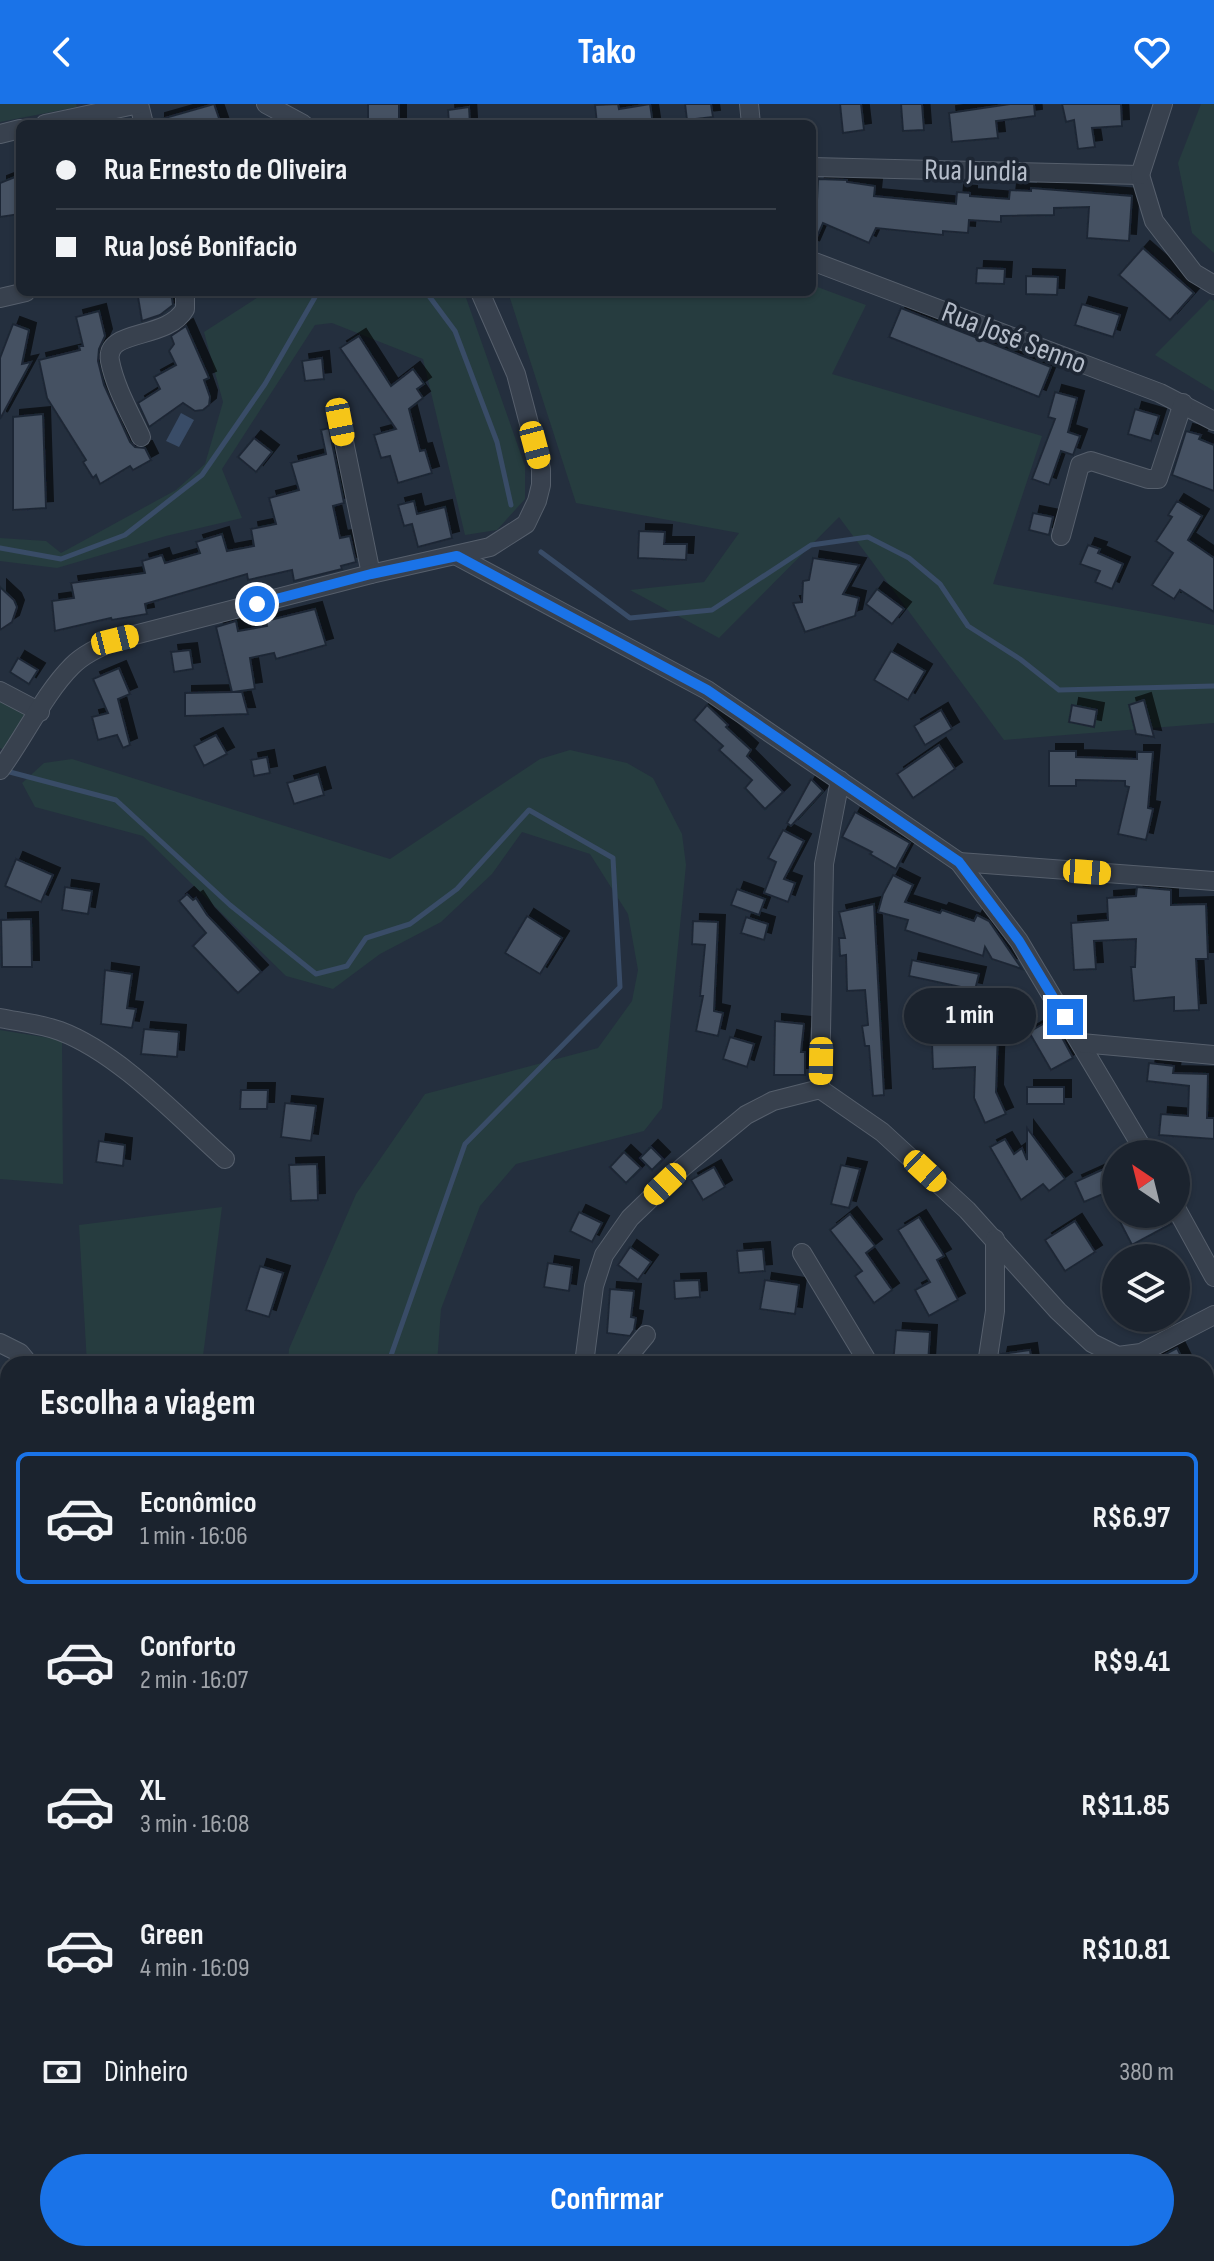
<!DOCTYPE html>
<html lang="pt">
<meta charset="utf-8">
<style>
:root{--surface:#1b232e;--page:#282f3a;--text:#f1f3f6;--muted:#a0a4aa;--line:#39404a;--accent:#1a73e8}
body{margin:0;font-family:"Sofia Sans Condensed",sans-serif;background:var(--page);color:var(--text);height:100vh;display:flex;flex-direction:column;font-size:30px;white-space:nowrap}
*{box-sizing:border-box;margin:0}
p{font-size:26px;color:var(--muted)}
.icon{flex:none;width:44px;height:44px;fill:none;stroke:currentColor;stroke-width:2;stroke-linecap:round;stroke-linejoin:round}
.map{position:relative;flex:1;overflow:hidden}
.side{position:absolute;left:0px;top:1252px;width:1214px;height:906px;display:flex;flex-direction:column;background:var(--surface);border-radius:24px 24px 0 0;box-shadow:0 2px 6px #0004,0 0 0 2px var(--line)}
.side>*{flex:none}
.top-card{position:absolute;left:16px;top:16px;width:800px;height:176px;border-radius:12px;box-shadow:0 2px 6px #0004,0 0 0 2px var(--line);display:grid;align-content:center;height:176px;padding:0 40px;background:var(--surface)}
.needle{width:52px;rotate:325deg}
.buttons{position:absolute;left:1102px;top:1036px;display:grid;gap:16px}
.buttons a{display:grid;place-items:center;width:88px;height:88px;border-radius:50%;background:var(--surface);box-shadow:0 2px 6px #0004,0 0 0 2px var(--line);font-size:40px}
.end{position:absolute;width:36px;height:36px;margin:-18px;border:10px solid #1a73e8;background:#fff;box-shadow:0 0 0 4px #fff}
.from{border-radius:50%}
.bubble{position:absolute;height:56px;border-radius:28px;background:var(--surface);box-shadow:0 2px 6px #0004,0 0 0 2px var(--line);font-size:26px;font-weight:700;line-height:56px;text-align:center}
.car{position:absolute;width:24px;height:48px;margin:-24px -12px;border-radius:10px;box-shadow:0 0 6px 2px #0007;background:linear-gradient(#f5c518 24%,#345 0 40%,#f5c518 0 76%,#345 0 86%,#f5c518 0)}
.top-card b{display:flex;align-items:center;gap:28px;height:76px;font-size:30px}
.top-card b+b{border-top:2px solid var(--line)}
.top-card i{width:20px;height:20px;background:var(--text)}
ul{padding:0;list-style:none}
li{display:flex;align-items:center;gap:24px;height:132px;margin:0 16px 12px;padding:0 24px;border:4px solid transparent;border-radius:12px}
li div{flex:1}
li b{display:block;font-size:30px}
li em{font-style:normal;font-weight:700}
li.selected{border-color:var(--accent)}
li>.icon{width:72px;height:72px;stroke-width:1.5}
h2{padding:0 40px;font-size:36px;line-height:96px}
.pay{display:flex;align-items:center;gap:20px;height:88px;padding:0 40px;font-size:30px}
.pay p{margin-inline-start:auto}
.cta{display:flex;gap:16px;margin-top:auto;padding:16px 40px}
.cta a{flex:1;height:92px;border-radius:48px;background:var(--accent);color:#fff;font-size:32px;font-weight:700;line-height:92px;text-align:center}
header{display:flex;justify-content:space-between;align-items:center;height:104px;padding:0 40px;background:var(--accent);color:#fff;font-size:36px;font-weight:700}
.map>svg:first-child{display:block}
.green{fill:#263c3f}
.water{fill:#394c67}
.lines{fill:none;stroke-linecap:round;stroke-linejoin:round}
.stream{stroke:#394c67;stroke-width:5}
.building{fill:#455162;stroke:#1f2835;stroke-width:2;filter:url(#shadow)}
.minor-casing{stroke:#565f6c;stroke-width:20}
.minor{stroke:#38414e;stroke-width:18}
.route{stroke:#1a73e8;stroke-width:10}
.labels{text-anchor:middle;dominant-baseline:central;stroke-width:7;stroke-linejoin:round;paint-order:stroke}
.street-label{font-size:30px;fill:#b4bcc9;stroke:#1d2633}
</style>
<header><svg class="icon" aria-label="back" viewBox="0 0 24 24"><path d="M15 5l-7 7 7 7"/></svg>Tako<svg class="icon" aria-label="heart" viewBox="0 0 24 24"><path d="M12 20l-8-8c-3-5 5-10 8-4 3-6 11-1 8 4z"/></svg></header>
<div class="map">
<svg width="1214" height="2157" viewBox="0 0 1214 2157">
<defs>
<filter id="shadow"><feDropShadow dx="7" dy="-7" stdDeviation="0" flood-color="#0009"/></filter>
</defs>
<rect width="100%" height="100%" fill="#242f3e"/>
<g class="green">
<path d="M0,0H76L77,3L0,18Z"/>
<path d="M1201,0H1214V149L1192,129L1178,59Z"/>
<path d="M812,181L866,201L832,270L1042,332L993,480L1214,521V619L1004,636L839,413L719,534L630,486L704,478L739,429L576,399L508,188H812Z"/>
<path d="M266,188H464L525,362V395L497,426L465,431L423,255L332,219L315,221L222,365L242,414L166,432L57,464L0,457V434L46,437L61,449L176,386L205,360L223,298L204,228Z"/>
<path d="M1210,195L1214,197V287L1155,251Z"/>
<path d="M0,593L32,609L9,648L0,644Z"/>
<path d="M570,646L627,659L653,674L682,730L686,761L662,1004L644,1027L516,1060L480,1102L441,1205L437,1260H288L289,1245L356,1090L425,990L598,944L632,897L638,866L628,810L590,750L522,728L492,770L441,818L380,850L333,885L286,872L143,732L35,703L22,679L44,659L72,655L390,755L540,655Z"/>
<path d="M0,926L62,936L63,1080L0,1075Z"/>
<path d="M222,1103L202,1260H87L79,1121Z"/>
<path d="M1206,1410L1214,1415V2157H5L0,2148V1531L8,1512V2150H1206Z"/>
</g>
<path class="water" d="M181,309L194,316L179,343L166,337Z"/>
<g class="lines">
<g class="stream">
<path d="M426,188L455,227L497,338L511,401"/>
<path d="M0,444L61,455L125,431L202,371L265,280L318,188"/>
<path d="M541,448L630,514L712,506L811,441L868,433L909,454L940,480L968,522L1020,555L1059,586L1214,582"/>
<path d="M6,667L116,696L230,801L316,870L347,862L366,834L410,820L457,785L529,706L613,754L620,883L465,1040L388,1260"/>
<path d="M1206,1508L1214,1509"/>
</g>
</g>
<g class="building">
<path d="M214,0L221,20H158V16Z"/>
<rect x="368" y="0" width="31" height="20"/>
<path d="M618,0L619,5L650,0L653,20H597L595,1Z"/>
<path d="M685,0H711L713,13L687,16Z"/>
<path d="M840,0H861L864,26L843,29Z"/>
<path d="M901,0H922L924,26L903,27Z"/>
<path d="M1010,0H1034L1035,12L996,17L998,34L952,38L949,9Z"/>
<path d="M1062,0H1121L1122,22L1092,24L1095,43L1078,45L1074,16L1066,18Z"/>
<path d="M469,3L470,20H449L448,6Z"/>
<path d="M20,71V110L0,113V79Z"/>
<path d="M818,75L847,76V78L875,82L874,92L956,100L957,88L970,89V92L1009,95L1010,86L1031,87V84L1132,92L1129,137L1087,134L1089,103L1054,104V111L1001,112V118L969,116L968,129L943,127V131L876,124L869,139L823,119L812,144V95L817,96Z"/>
<path d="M1143,144L1194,189L1170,216L1119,171Z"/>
<path d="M977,164L1005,165L1004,180L976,179Z"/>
<path d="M1026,172L1058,173L1057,191L1026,190Z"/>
<path d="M164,188H171L173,201L160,211L142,217L138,193Z"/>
<path d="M1082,200L1120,211L1113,233L1075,221Z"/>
<path d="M901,204L1051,263L1039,293L889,233Z"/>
<path d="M99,207L105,232L99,245L98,257L104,281L130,338L135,343L145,344L151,356L133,366L130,362L100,380L96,371L93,374L83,358L86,356L47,294L39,256L80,246L79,242H83L76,213Z"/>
<path d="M13,220L29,226L22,260L31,258L0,315V254Z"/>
<path d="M186,222L209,274L204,276L210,293L209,301L203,306L195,307L183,299L149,323L138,299L160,285L154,273L176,261L169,247L174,240L171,232Z"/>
<path d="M359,232L391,282L413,265L424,280L417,285L423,294L409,305L420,347L425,346L432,369L398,379L390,352L381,354L374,331L396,325L340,244Z"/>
<path d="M322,254L324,275L305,277L302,257Z"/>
<path d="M1055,288L1077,294L1068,328L1080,332L1073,351L1061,347L1049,381L1032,375L1055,315L1048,313Z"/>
<path d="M1135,305L1159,312L1151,337L1128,330Z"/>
<path d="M43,310L46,404L13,406V313Z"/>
<path d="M329,324L344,399L333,402L340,434L350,432L356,458L341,462L342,465L294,477L292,466L248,476L247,470L145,500L147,510L112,516L111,514L55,527L52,497L74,494L71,479L145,469L142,457L162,451L165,459L200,449L196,438L222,430L227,447L254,442L251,425L276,420L269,394L299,386L291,359L326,350L321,326Z"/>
<path d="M1186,327L1201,331L1199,335L1214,341V387L1172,371Z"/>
<path d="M254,334L272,348L256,368L238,353Z"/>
<path d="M414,397L417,410L445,403L452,434L418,443L412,420L404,422L398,401Z"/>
<path d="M1177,397L1202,412L1188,436L1214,454V508L1180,486L1174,495L1152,481L1173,449L1156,437L1172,413L1168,411Z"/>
<path d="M1033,409L1053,413L1049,431L1029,426Z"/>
<path d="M639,427L665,428L664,440H687L686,456L638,454Z"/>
<path d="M1088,441L1100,445L1098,449L1123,460L1112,485L1095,478L1100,467L1080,460Z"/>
<path d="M813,454L859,461L843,490L859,494L855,512L805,528L793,499L802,498L803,477L809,476Z"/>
<path d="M0,483L14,496L17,503L12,518L0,526Z"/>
<path d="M877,485L904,505L892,520L866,500Z"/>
<path d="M315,505L326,541L276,555L274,549L250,554L255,585L233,588H242L248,610L185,612V589L232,588L216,523L236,517L238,527L267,522L266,517Z"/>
<path d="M190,546L193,565L174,568L171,548Z"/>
<path d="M891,547L925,567L908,596L874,576Z"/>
<path d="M18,554L38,566L29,580L10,568Z"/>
<path d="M119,564L130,590L118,595L130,641L123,644L117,631L98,636L92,613L108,609L93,575Z"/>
<path d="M1144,596L1154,633L1136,630L1129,601Z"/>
<path d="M707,601L728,621L726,623L751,646L747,652L783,688L765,705L745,684L752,676L719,646L723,642L694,616Z"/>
<path d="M1072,601L1097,606L1094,623L1069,618Z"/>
<path d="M941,606L952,625L925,641L914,622Z"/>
<path d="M216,631L227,650L204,662L194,642Z"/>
<path d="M939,641L955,665L913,694L897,670Z"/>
<path d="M1049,647H1076V653L1137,655V648H1153L1148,704L1153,705L1146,736L1118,730L1129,683L1125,682V677L1076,676V682H1049Z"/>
<path d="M267,653L270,669L254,672L251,656Z"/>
<path d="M318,670L324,691L294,700L287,679Z"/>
<path d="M811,675L823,687L791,722L787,719Z"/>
<path d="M855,708L910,739L896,765L870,750L872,748L842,733Z"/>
<path d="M783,726L804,737L784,775L795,779L788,798L764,789L776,758L768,754Z"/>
<path d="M16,755L53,771L41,798L5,782Z"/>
<path d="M893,771L913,781L905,798L940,809L942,806L974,817L977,811L989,817L1022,865L992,855L985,843L983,852L905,826L908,816L878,808L883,790Z"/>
<path d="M65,783L92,787L88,810L62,806Z"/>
<path d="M1137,783L1171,786V801L1206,800L1208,855H1196L1199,906L1174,907V893L1134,897L1131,863H1135L1136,835L1094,837L1096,865L1074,866L1071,819L1108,816L1107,794L1136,792Z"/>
<path d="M737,785L765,795L759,811L731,801Z"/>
<path d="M187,790L193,796L196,794L207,811L261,868L238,889L193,842L206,829L179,797Z"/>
<path d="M874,800L884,991L873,992L869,942H865L862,922L868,921L865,886L847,887L846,851L840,852L839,834H845L839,808Z"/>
<path d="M527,812L562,834L540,870L505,849Z"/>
<path d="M746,813L768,820L764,836L741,829Z"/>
<path d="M31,815L32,863H2L1,816Z"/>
<path d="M693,817L718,818L714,907L723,909L718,932L696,927L703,892H700L705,841L692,840Z"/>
<path d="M912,856L979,870L975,886L909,872Z"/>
<path d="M105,866L132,870L127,904L136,905L132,924L101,920Z"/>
<path d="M964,913L965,924L998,925L996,988L1006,1010L985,1019L974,994L975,963L933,965L931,915Z"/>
<path d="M1052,915L1073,954L1051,966L1029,928Z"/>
<path d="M775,917L804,920L801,948H805V971H774Z"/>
<path d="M144,925L179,928L177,953L141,950Z"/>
<path d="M730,933L754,940L747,963L723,955Z"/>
<path d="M1149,959L1174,962L1173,969L1208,970L1207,1014H1214V1035L1159,1031L1161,1010L1188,1012L1189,982L1147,977Z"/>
<rect x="1027" y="983" width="37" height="17"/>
<path d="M241,986H268L267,1005H240Z"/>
<path d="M285,999L316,1002L311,1037L281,1033Z"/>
<path d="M1027,1024L1065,1075L1049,1087L1043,1080L1021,1096L990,1043L1005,1035L1014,1050L1022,1044L1027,1056Z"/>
<path d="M99,1037L125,1041L123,1062L96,1058Z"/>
<path d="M651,1043L663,1055L652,1066L640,1054Z"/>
<path d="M624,1048L641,1064L626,1079L610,1063Z"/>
<path d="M317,1060L318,1096L291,1097L289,1061Z"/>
<path d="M841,1061L860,1065L849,1104L831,1100Z"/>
<path d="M714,1063L725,1083L703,1096L691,1076Z"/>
<path d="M1106,1064L1115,1085L1084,1098L1075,1078Z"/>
<path d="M579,1108L602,1119L592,1138L570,1127Z"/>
<path d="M850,1110L875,1142L866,1149L892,1186L874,1199L855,1172L862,1167L830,1126Z"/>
<path d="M1116,1110H1166L1171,1120L1132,1141Z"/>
<path d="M919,1113L944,1152L937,1156L958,1196L929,1212L915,1186L930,1178L898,1126Z"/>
<path d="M1075,1117L1095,1148L1065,1167L1045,1136Z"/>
<path d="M630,1143L651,1158L638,1176L618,1161Z"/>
<path d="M763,1145L765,1167L739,1169L737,1147Z"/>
<path d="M548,1159L572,1163L569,1187L544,1183Z"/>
<path d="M260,1162L283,1169L269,1213L246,1206Z"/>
<path d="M699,1176L700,1193L675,1195L674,1177Z"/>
<path d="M765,1176L799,1181L795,1210L760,1205Z"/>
<path d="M610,1185L634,1187L631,1213L636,1214L634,1226L630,1232L607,1229Z"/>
<path d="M896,1226L930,1228L928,1260H893Z"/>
<path d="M1177,1244L1185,1260H1146H1147Z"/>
<path d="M1030,1246L1032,1260H999L1001,1250Z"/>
</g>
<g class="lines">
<g class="minor-casing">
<g id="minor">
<path d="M139,0L144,20"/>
<path d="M266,0L303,20"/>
<path d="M749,0L751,20"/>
<path d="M45,20L139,0"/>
<path d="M0,30L20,25"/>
<path d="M812,63L1140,71"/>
<path d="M1140,71L1154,117L1194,169L1214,181"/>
<path d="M1140,71L1163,0"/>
<path d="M812,157L1160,289L1214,317"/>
<path d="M0,194L26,188"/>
<path d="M340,318L371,470"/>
<path d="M141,333C130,309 115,283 110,257C104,224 167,237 185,205V188"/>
<path d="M1061,432L1080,361L1091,357L1148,375H1158L1183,299"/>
<path d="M457,452L707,586L959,758L1019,837L1146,1050"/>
<path d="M0,587L40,608"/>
<path d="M0,666C24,634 44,590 72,562C84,550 100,543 115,536L371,470L490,443L526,420L537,397L541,381V365L516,270L480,188"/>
<path d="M959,758L1214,777"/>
<path d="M0,914C20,918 41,920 60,927C119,949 178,1013 225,1055"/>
<path d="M1081,939L1214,951"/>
<path d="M820,985L824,760L840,676"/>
<path d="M1176,1104L1214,1173"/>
<path d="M802,1149L869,1260"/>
<path d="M0,1239L20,1249L29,1260"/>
<path d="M589,1260L585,1252L594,1182L604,1151L630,1114L683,1063L746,1011L773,997L820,985L882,1028L967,1106L1058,1207L1092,1239L1118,1252L1141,1249L1214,1211"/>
<path d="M622,1260L646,1231"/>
<path d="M987,1260L995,1207V1135"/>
<path d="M0,1441L8,1418"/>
</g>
</g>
<use href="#minor" class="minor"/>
</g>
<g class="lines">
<path class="route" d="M257,500L371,470L457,452L707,586L959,758L1019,837L1065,913"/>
</g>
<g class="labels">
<g class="street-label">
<text transform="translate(976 67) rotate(1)">Rua Jundia</text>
<text transform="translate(1014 234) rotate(21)">Rua José Senno</text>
</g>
</g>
</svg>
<div class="buttons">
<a><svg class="needle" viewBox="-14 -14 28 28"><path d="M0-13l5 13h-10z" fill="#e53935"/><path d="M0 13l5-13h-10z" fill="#a0a4aa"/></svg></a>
<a><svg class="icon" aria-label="layers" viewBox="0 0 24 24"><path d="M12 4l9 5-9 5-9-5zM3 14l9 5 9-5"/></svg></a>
</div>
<i class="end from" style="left:257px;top:500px"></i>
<i class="end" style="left:1065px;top:913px"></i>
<div class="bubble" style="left:904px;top:884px;width:132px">1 min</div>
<i class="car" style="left:340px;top:318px;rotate:169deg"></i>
<i class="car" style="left:535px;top:341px;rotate:165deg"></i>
<i class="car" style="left:115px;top:536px;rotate:76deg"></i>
<i class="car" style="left:1087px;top:768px;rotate:94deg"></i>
<i class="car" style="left:821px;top:957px;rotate:181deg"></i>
<i class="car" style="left:925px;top:1067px;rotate:133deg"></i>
<i class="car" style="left:665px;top:1080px;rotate:226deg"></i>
<div class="top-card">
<b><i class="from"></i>Rua Ernesto de Oliveira</b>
<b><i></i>Rua José Bonifacio</b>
</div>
<section class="side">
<h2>Escolha a viagem</h2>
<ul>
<li class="selected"><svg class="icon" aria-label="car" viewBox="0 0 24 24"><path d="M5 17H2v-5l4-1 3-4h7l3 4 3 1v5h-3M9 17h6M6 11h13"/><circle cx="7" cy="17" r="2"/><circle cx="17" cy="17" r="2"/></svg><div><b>Econômico</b><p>1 min · 16:06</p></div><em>R$6.97</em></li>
<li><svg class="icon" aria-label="car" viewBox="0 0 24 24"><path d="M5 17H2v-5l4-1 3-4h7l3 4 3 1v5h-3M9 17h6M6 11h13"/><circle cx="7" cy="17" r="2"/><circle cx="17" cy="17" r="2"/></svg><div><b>Conforto</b><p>2 min · 16:07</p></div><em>R$9.41</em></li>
<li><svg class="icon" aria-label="car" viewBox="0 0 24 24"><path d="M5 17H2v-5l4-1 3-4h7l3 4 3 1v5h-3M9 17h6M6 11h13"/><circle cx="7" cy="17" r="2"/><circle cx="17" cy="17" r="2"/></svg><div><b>XL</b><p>3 min · 16:08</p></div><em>R$11.85</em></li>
<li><svg class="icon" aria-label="car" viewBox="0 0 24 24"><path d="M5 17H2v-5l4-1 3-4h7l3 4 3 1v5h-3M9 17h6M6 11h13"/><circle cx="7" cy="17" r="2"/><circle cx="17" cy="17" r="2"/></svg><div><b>Green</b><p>4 min · 16:09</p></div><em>R$10.81</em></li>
</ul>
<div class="pay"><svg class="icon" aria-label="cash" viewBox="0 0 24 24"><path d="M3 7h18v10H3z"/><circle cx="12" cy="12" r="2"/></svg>Dinheiro<p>380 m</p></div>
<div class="cta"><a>Confirmar</a></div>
</section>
</div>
